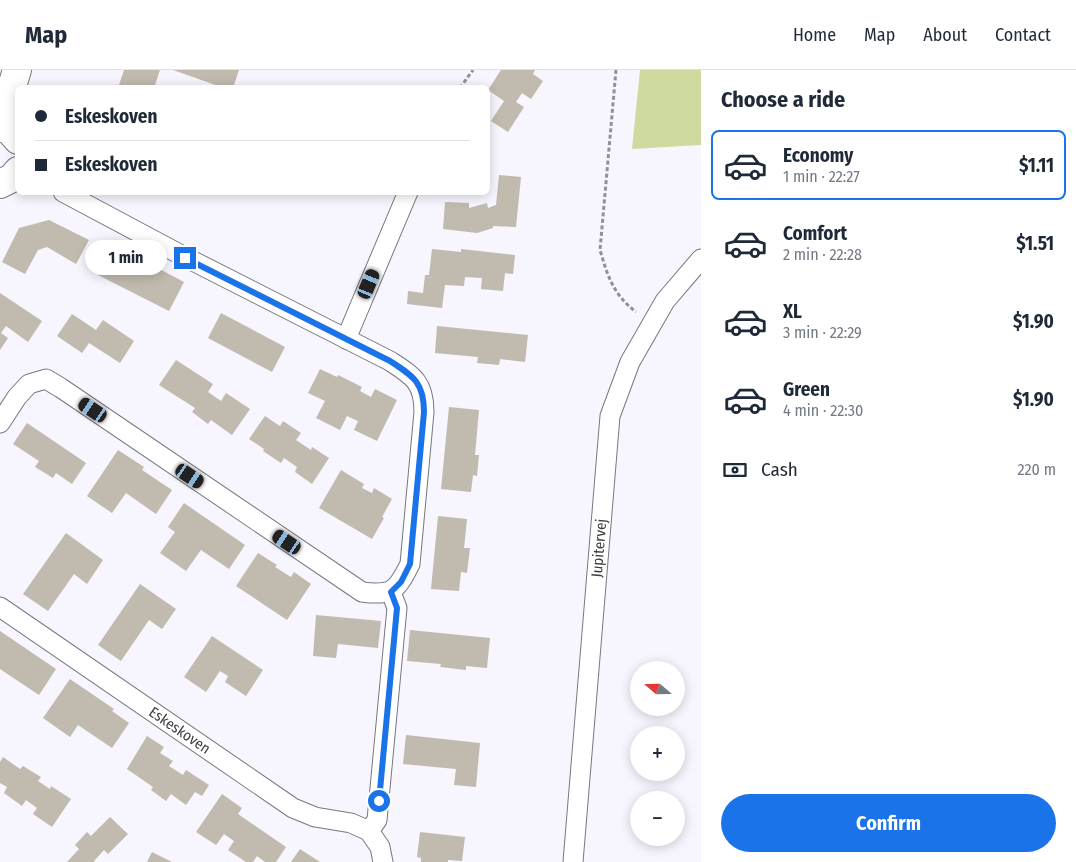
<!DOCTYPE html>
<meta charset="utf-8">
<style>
:root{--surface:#fff;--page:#f6f6f7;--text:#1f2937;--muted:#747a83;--line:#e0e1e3;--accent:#1a73e8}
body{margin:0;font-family:"Fira Sans Condensed",sans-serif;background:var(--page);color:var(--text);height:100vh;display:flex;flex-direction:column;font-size:19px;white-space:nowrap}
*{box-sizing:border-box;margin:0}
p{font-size:16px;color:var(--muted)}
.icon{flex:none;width:28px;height:28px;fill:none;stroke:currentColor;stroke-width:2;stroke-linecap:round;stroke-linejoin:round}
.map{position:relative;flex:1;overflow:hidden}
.side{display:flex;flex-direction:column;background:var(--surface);width:375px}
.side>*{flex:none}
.hud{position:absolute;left:15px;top:15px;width:475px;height:110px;border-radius:8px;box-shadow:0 2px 12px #0003;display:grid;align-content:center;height:110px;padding:0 20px;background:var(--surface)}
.needle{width:32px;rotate:290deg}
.controls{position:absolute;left:630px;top:591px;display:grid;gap:10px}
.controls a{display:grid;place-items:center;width:55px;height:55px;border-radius:50%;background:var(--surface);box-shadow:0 2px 12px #0003;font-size:25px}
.end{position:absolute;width:22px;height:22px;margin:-11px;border:6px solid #1a73e8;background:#fff;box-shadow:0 0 0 2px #fff}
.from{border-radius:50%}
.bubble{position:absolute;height:35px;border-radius:18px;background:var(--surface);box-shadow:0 2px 12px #0003;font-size:16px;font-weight:700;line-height:35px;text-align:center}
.car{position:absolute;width:15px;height:30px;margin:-15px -8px;border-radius:6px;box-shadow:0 0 4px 1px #0007;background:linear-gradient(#222 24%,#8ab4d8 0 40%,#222 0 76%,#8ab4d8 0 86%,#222 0)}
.hud b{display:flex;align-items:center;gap:18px;height:48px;font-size:19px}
.hud b+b{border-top:1px solid var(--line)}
.hud i{width:12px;height:12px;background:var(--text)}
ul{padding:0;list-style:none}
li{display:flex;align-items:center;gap:15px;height:70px;margin:0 10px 8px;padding:0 10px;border:2px solid transparent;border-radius:8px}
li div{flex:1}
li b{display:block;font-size:19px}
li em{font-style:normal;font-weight:700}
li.selected{border-color:var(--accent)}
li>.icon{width:45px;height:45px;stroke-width:1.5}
h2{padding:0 20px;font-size:22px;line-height:60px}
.pay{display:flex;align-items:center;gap:12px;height:55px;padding:0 20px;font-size:19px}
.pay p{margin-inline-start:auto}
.cta{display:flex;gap:10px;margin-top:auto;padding:10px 20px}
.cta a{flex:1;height:58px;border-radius:30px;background:var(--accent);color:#fff;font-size:20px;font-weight:700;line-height:58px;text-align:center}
header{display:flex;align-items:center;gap:30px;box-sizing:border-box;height:70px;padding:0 25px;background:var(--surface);border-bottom:1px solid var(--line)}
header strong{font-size:24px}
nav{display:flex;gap:28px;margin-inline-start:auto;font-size:18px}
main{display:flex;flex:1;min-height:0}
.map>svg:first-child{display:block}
.green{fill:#cfdb9e}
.building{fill:#c1baaf}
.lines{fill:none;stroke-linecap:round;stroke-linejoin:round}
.street-casing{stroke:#787681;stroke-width:21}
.secondary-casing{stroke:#787681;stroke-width:30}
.path{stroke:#929097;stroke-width:3;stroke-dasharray:4 2.5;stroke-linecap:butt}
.street{stroke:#fff;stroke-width:19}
.secondary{stroke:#fff;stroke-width:28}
.route{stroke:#1a73e8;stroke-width:6}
.labels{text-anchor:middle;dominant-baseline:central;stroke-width:4;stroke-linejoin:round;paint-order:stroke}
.street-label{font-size:15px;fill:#3b3a3f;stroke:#f7f5fd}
</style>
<header>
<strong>Map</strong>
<nav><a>Home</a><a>Map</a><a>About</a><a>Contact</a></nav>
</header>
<main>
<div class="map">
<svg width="701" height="792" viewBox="0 0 701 792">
<rect width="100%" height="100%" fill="#f7f5fd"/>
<path class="green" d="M640,0H701V75L632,79Z"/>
<g class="building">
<path d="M124,0H160L154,18H118Z"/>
<path d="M173,0H239L233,18H224Z"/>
<path d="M501,0H535L533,4L543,11L531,29L522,23L516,32L524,37L508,62L491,51L504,31L488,20Z"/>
<path d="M499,105L521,107L516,157L493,156V158L477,163L443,159L445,132L469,133V138L487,133L488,138L496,135Z"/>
<path d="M49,150L89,170L76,194L47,177L38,180L25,204L2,192L19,158Z"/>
<path d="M114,175L184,212L169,241L98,205Z"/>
<path d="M432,179L461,182V179L515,185L513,204L505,203L503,221L481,219L482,208L465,207L464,216L445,215L442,238L407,234L408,221L423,223L425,205H429Z"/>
<path d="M0,223L42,251L28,272L6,256L1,263L8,268L0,280Z"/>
<path d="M221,243L285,277L272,302L208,268Z"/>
<path d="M72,244L96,260L103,250L134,271L120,293L89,273L82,283L57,266Z"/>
<path d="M437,256L528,265L525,292L500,289L499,295L477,293L478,287L435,283Z"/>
<path d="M176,290L213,314L208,322L221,331L226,323L250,339L232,365L211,350L208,354L192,342L195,338L159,315Z"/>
<path d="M320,299L337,307L338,305L362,317L360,321L371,327L375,319L397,330L377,371L354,360L358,351L347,346L340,360L316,348L325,331L308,323Z"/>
<path d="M449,337L479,340L475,385H479L477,406L473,405L471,422L441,419Z"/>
<path d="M265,346L280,356L283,351L301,363L296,370L311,380L312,377L329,388L312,414L295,402L297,397L284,388L281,393L263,381L264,379L249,369Z"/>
<path d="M27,353L86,393L72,414L56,403L53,408L35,397L39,391L13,374Z"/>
<path d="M118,380L144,397L142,400L172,420L156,444L126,423L112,443L87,426Z"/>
<path d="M341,400L364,414L362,418L372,423L374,418L392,429L382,447L384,448L372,469L319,438Z"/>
<path d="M184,433L245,475L229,499L201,480L186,501L160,483L175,462L168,457Z"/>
<path d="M438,446L467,449L464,478H470L467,503L461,502L459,521L431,519Z"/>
<path d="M66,463L103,490L87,514L74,504L48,541L23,524Z"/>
<path d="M258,483L277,495L275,497L291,507L294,502L311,514L287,550L236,516Z"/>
<path d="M140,514L176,539L162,559L149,550L121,591L98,575Z"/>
<path d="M316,545L381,551L378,578L338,574L336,588L313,586Z"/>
<path d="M410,560L490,568L487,598L466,596V600L440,597L441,594L407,591Z"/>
<path d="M0,561L56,599L39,625L0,599Z"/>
<path d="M212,566L263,600L246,626L225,612L228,606L220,601L206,622L184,607Z"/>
<path d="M70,609L114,639L112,641L129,653L112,678L78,655L70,667L43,648Z"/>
<path d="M406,665L480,673L476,717L454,715L456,699L403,694Z"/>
<path d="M147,666L164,677L160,683L173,691L169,696L183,705L186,700L209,715L202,726L195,722L186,735L171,724L166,731L151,720L153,717L127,699Z"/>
<path d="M3,687L20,699L23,696L41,707L38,711L50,719L51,716L71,729L52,757L33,744L37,738L26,730L22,736L4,723L7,717L0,713V692Z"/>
<path d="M222,724L242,738L238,744L286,777L276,792H265L257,786L253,792H246L228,780L234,771L224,764L216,775L196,762Z"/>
<path d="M110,747L128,764L108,784L104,780L94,791L95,792H67L79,779L75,775L87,762L91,766Z"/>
<path d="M420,762L465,767L462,791L448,790V792H421V788L417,787Z"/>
<path d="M300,779L320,792H291Z"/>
<path d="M152,782L172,792H147Z"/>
</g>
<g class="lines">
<g class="street-casing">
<g id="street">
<path d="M346,269L408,122"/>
<path d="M0,353L17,327L29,314L46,309L61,318L362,522C393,526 397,520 410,494L424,342C424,312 413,306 390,291L185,187L63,122"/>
<path id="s1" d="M0,537L293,738L315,747L351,753L369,761"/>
<path d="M383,792L380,777L369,761L377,750L397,538L391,522"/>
<path id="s2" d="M573,792L610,346L630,292L665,231L701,189"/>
</g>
</g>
<g class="secondary-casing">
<g id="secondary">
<path d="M0,56L17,0"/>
<path d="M0,56L10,61L18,70"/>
<path d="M0,114L12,108L18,101"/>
</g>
</g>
<g class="path">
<path d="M616,0L600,180C608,207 613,224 636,242"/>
<path d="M460,18L473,0"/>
</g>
<use href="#street" class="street"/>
<use href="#secondary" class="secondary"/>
</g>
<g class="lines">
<path class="route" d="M185,188L390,291C413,306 424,312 424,342L410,494L401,512L391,522L397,538L379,731"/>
</g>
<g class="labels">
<g class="street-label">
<text stroke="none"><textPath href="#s2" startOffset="315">Jupitervej</textPath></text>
<text stroke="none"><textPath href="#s1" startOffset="218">Eskeskoven</textPath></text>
</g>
</g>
</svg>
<div class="controls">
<a><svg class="needle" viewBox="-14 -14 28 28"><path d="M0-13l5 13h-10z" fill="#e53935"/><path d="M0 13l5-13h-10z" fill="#747a83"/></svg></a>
<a>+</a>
<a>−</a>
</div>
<i class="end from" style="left:379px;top:731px"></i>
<i class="end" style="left:185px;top:188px"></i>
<div class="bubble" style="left:85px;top:170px;width:82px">1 min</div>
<i class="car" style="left:369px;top:214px;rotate:23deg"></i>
<i class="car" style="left:93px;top:340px;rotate:304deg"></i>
<i class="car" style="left:190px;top:406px;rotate:124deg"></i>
<i class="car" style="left:287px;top:472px;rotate:304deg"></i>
<div class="hud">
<b><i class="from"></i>Eskeskoven</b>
<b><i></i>Eskeskoven</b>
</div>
</div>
<section class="side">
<h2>Choose a ride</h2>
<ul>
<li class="selected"><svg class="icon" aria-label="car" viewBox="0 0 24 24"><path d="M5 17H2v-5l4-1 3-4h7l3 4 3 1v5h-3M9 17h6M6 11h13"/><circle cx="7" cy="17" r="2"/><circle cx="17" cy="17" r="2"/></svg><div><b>Economy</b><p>1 min · 22:27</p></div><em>$1.11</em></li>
<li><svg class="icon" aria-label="car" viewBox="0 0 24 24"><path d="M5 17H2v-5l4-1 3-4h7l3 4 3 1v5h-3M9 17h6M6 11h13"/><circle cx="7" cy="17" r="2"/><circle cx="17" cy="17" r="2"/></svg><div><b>Comfort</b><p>2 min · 22:28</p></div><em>$1.51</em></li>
<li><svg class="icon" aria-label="car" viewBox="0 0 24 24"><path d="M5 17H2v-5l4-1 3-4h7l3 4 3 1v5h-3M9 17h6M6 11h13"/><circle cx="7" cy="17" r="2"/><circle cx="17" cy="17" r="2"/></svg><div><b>XL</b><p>3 min · 22:29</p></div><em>$1.90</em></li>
<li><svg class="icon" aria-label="car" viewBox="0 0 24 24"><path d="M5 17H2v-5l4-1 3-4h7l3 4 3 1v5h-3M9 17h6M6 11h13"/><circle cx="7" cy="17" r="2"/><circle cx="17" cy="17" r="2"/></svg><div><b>Green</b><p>4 min · 22:30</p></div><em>$1.90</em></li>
</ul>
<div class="pay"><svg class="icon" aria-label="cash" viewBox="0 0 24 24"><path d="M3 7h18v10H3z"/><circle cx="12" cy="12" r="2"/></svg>Cash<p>220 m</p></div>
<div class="cta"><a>Confirm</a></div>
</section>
</main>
